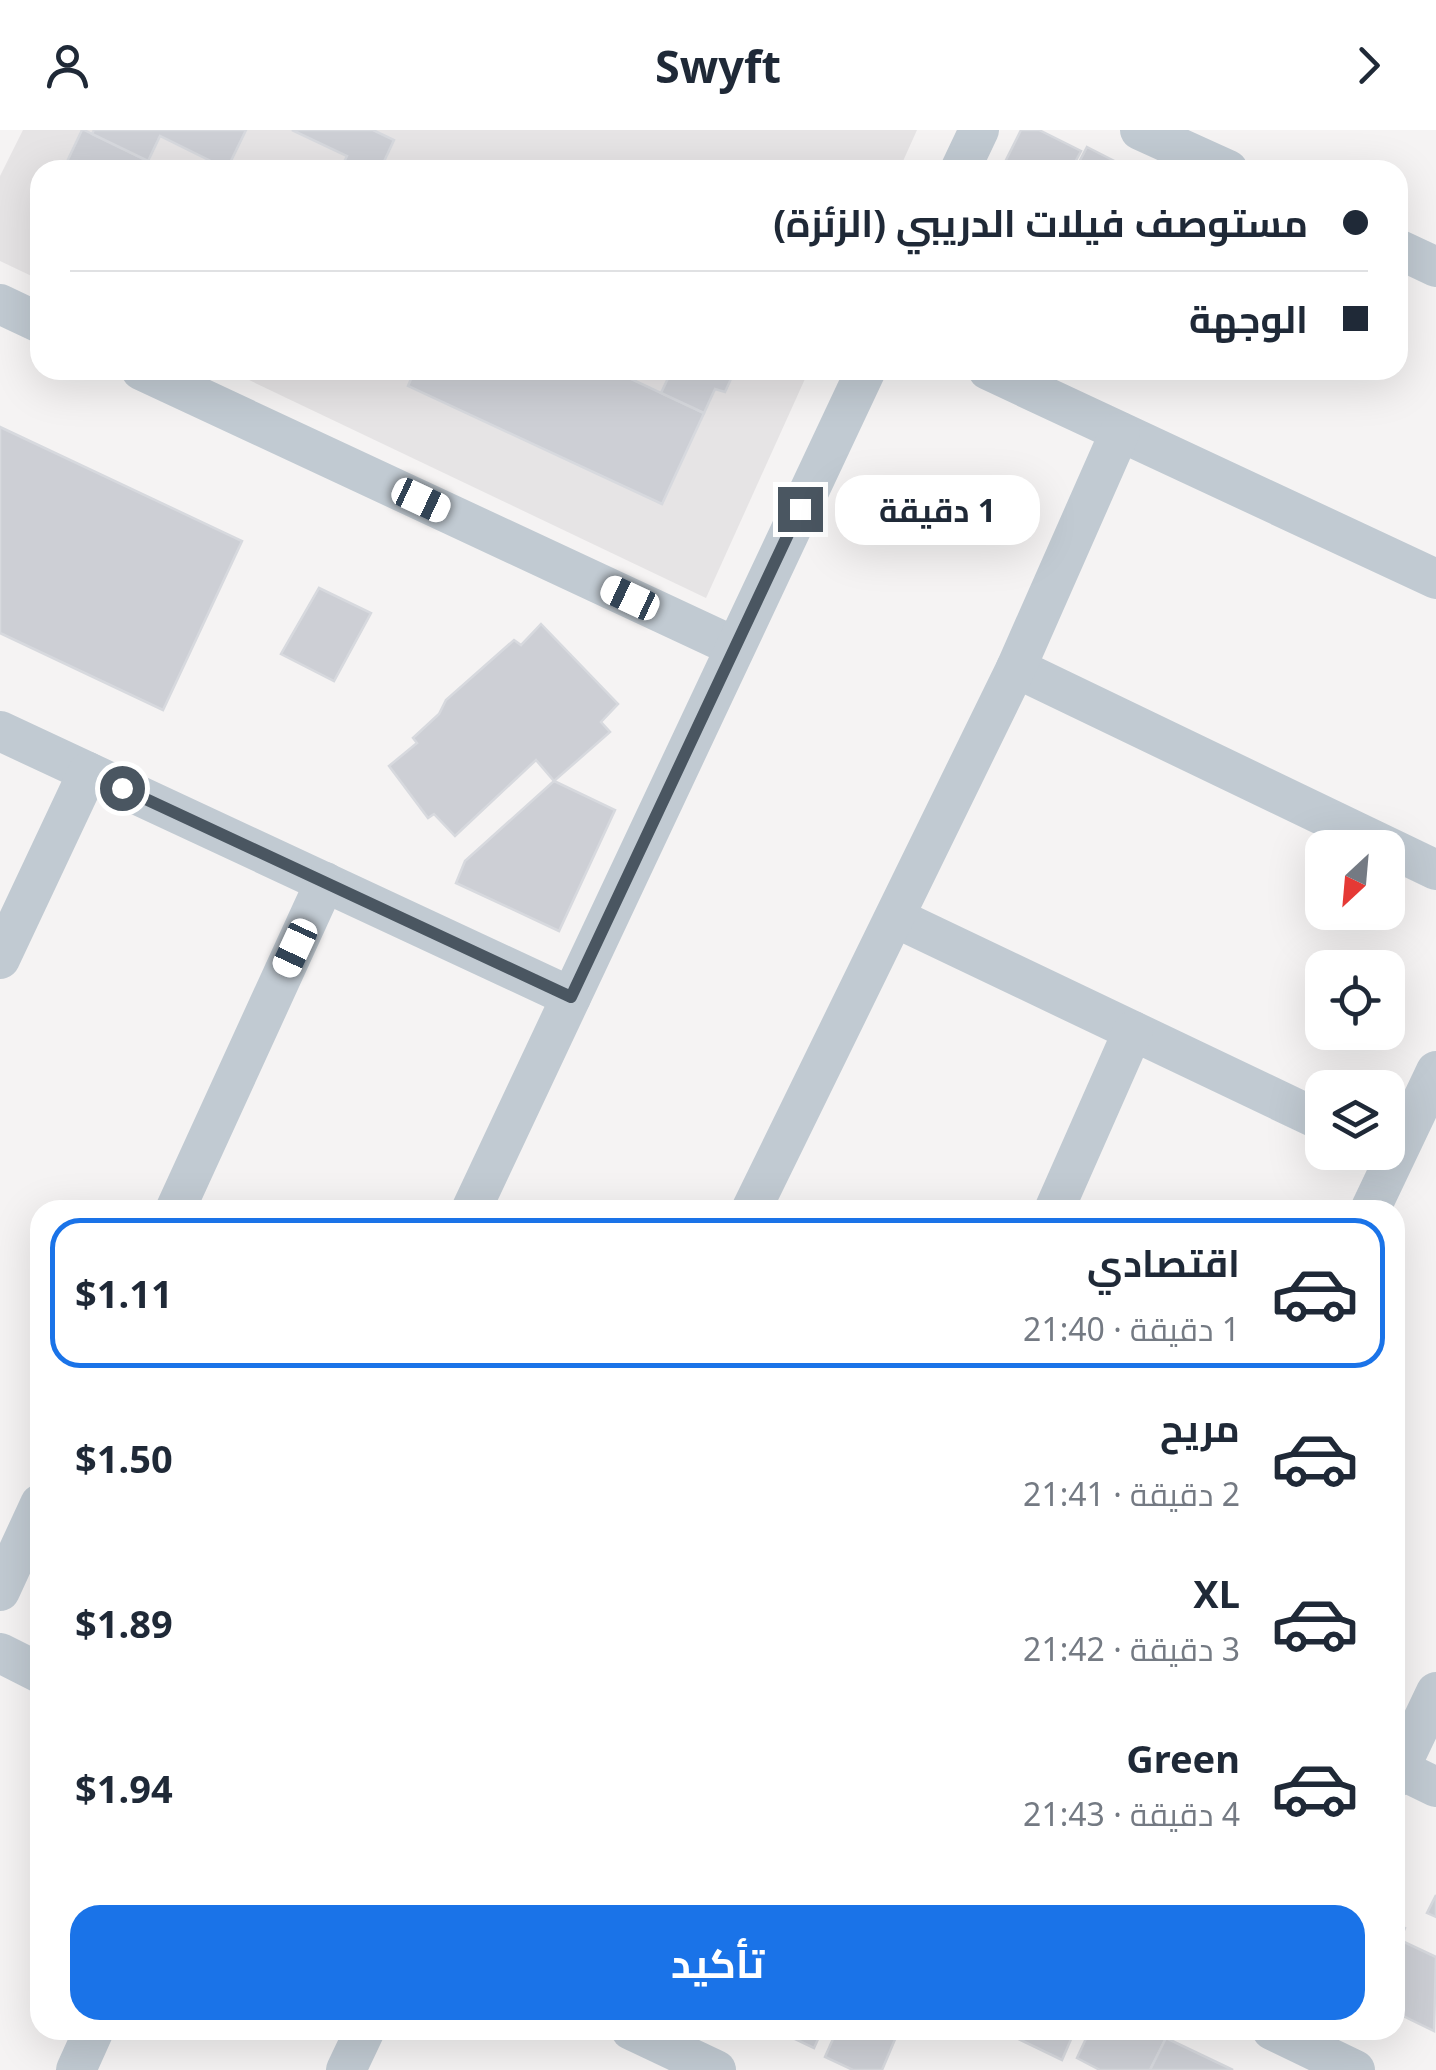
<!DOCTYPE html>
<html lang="ar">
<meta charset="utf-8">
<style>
:root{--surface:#fff;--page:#f6f6f7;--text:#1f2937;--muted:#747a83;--line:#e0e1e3;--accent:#1a73e8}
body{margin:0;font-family:"Noto Sans",Cairo,sans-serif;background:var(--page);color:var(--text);direction:rtl;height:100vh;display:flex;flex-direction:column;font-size:38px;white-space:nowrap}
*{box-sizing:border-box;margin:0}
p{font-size:32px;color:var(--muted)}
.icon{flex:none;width:55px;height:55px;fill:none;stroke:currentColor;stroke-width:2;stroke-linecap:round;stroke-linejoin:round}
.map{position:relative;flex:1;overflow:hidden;direction:ltr}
.sheet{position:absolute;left:30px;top:1070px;width:1375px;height:840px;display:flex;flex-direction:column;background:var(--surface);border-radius:30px;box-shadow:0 10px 40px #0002;direction:rtl}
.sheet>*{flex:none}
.top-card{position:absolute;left:30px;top:30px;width:1378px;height:220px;border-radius:30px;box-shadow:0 10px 40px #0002;direction:rtl;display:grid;align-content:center;height:220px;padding:0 40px;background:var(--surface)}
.needle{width:65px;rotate:206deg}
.fabs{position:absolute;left:1305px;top:700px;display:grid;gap:20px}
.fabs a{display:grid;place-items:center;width:100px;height:100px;border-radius:20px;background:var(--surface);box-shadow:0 10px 40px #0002;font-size:50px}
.end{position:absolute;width:45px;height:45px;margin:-22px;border:12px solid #4a5661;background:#fff;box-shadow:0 0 0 5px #fff}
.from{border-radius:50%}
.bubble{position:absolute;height:70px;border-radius:30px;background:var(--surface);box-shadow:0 10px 40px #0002;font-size:32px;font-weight:700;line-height:70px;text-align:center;direction:rtl}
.car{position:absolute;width:30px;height:60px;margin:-30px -15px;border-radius:12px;box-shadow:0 0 8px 2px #0007;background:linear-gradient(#fff 24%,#345 0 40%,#fff 0 76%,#345 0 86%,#fff 0)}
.top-card b{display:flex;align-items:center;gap:35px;height:95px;font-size:38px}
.top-card b+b{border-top:2px solid var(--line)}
.top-card i{width:25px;height:25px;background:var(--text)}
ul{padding:18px 0 0;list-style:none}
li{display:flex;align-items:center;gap:30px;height:150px;margin:0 20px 15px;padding:0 20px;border:5px solid transparent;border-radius:30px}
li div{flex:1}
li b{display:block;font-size:38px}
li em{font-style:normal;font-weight:700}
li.current{border-color:var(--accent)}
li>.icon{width:90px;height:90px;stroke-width:1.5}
.button{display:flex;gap:20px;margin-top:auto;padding:20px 40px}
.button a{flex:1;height:115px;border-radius:30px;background:var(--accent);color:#fff;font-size:40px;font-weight:700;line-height:115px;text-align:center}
header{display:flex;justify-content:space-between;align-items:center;height:130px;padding:0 40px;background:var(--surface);font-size:45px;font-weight:700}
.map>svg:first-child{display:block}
.education{fill:#e6e4e5}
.building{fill:#cdcfd5;stroke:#d7d9de;stroke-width:2.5}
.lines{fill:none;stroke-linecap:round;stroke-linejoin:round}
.street{stroke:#c1cad2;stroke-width:40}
.route{stroke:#4a5661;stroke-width:12}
</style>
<header><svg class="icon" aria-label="forward" viewBox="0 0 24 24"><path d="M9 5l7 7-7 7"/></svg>Swyft<svg class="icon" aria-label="person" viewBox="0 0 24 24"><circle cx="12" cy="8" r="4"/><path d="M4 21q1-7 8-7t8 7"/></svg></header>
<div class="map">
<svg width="1436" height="1940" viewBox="0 0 1436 1940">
<rect width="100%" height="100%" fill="#f5f3f3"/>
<g class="education">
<path d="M23,0H917L899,40H40V150L0,131V46Z"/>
<path d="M228,240H809L706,468Z"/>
</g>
<g class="building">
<path d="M82,0H84L166,40H63Z"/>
<path d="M94,0H246L227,39L160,6L148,31L92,4Z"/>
<path d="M292,0H373L394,10L380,40H340L347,26Z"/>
<path d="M1021,0H1039L1081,21L1071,40H1001Z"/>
<path d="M1087,17L1132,40H1075Z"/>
<path d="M415,240H612L704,283L662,374L408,256Z"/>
<path d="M672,240H735L725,262L715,259L704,283L661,263Z"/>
<path d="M0,297L242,411L163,580L0,503Z"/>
<path d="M319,458L371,483L334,551L281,524Z"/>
<path d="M541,494L618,574L601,592L610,602L554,651L536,630L455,706L434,684L428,688L389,636L417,613L413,608L439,584L446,570L514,510L521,515Z"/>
<path d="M554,651L615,680L559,801L456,753L465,731Z"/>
<path d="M1436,1765V1787L1427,1783Z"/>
<path d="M1395,1793L1405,1798L1395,1821Z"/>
<path d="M1402,1811L1436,1827L1434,1901L1395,1882V1827Z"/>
<path d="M776,1900H822L814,1918Z"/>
<path d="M837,1900H899L882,1940H853L825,1927Z"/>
<path d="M1000,1900H1075L1062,1930Z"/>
<path d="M1090,1900H1150L1166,1908L1150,1940H1100L1077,1928Z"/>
<path d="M1166,1908L1233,1940H1150Z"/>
</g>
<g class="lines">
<g class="street">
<path d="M1140,0L1228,40"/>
<path d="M960,40L979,0"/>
<path d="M1398,119L1436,137"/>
<path d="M0,174L40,193"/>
<path d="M141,240L735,517"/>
<path d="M988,240L1436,449"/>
<path d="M1016,538L1436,740"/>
<path d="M0,601L571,867"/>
<path d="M896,788L1322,991"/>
<path d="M0,829L88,642"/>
<path d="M175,1080L325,752"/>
<path d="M471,1080L866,240"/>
<path d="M751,1080L1016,538L1120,302"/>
<path d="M1054,1080L1133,901"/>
<path d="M1370,1080L1436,941"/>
<path d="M0,1461L40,1374"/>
<path d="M0,1523L40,1543"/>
<path d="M1399,1639L1436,1657"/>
<path d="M1395,1648L1436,1562"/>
<path d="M631,1900L716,1940"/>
<path d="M1272,1900L1355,1940"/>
<path d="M76,1940L94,1900"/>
<path d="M346,1940L365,1900"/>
</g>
</g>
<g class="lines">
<path class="route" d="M122,658L571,867L800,379"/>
</g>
</svg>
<div class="fabs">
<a><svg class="needle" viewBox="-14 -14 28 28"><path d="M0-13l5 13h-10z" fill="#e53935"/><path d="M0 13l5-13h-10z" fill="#747a83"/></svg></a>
<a><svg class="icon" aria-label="locate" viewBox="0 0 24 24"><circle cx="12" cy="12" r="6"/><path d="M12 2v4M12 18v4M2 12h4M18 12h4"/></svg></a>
<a><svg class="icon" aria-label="layers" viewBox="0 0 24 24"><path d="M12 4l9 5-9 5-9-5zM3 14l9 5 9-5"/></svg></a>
</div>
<i class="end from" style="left:122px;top:658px"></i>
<i class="end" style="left:800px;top:379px"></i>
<div class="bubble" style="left:835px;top:345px;width:205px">1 دقيقة</div>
<i class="car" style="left:421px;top:370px;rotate:115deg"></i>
<i class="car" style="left:630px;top:468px;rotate:295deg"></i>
<i class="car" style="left:295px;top:818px;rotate:205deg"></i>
<div class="top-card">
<b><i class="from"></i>مستوصف فيلات الدريبي (الزئزة)</b>
<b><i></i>الوجهة</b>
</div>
<section class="sheet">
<ul>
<li class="current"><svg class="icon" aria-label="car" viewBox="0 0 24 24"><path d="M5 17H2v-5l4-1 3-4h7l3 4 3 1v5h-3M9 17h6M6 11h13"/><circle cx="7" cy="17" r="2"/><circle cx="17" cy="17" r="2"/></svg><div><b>اقتصادي</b><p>1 دقيقة · 21:40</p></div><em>$1.11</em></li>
<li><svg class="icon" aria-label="car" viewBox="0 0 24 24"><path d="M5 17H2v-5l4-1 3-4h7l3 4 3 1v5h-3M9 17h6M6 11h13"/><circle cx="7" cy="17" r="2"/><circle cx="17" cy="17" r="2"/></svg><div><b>مريح</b><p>2 دقيقة · 21:41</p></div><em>$1.50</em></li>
<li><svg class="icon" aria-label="car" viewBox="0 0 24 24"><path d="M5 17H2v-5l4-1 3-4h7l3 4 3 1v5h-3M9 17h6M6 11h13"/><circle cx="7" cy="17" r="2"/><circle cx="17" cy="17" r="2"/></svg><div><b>XL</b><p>3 دقيقة · 21:42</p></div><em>$1.89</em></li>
<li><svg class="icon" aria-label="car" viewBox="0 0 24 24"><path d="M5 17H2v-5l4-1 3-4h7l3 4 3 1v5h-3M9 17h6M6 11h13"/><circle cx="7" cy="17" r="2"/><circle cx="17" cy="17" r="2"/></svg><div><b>Green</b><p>4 دقيقة · 21:43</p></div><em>$1.94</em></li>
</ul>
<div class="button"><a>تأكيد</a></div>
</section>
</div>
